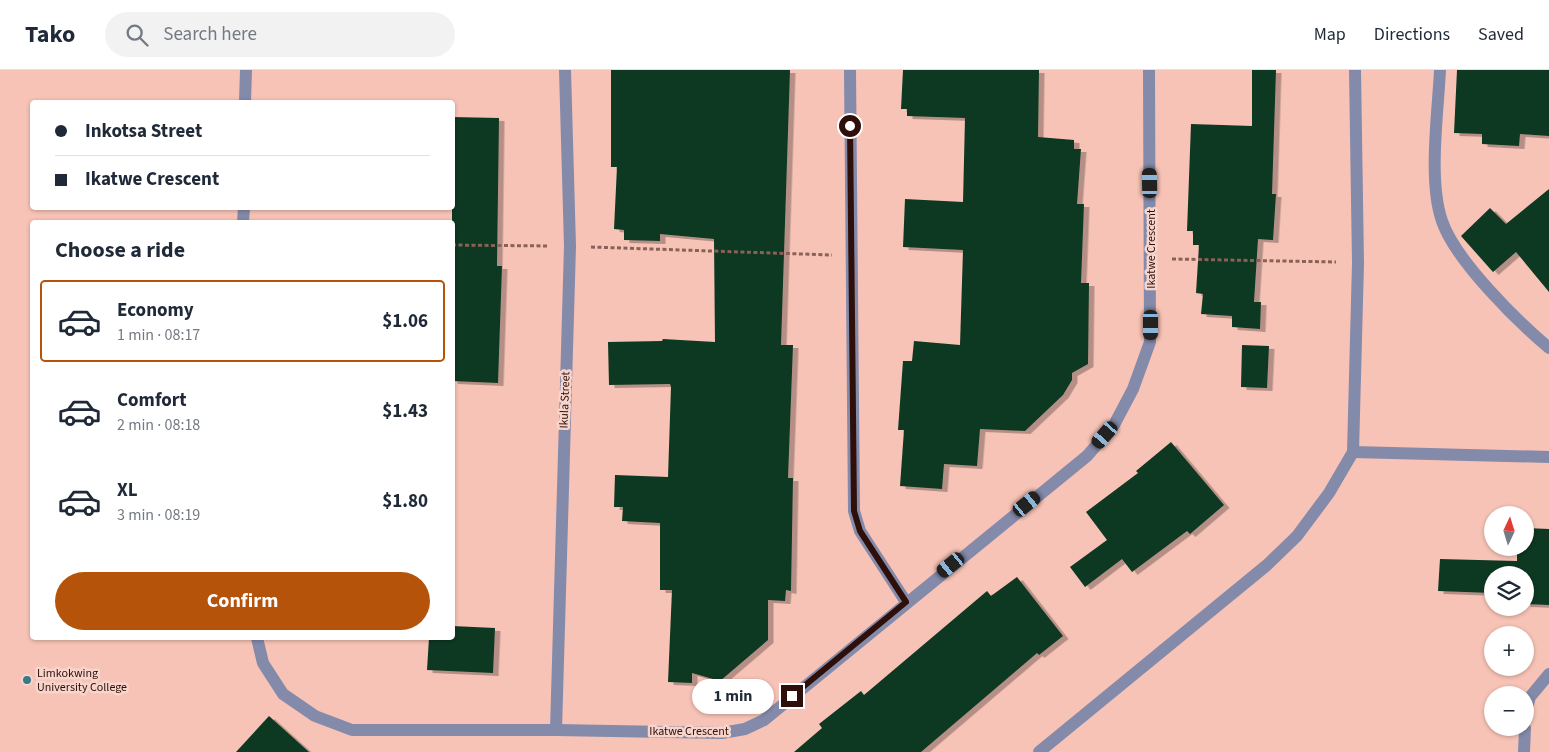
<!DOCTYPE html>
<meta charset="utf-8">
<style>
:root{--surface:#fff;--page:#f2f2f3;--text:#1f2937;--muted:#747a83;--line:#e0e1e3;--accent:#b45309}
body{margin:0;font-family:"Source Sans 3",sans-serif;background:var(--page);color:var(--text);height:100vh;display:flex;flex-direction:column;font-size:19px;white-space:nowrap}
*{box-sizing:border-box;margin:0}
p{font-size:16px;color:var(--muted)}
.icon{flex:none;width:28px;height:28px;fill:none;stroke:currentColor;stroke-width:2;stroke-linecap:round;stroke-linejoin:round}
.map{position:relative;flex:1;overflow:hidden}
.sheet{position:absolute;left:30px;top:150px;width:425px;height:420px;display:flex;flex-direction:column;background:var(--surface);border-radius:5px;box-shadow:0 1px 4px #0004}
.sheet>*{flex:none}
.guide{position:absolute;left:30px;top:30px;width:425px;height:110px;border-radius:5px;box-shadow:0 1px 4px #0004;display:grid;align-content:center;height:110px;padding:0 25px;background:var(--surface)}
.needle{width:32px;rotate:4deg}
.buttons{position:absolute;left:1484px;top:436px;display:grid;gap:10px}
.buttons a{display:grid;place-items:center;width:50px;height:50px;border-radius:50%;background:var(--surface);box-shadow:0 1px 4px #0004;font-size:25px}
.end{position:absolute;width:22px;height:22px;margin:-11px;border:6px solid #2e0f09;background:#fff;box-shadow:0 0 0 2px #fff}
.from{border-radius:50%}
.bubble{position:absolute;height:35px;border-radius:18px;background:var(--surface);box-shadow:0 1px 4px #0004;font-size:16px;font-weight:700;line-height:35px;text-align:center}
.car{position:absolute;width:15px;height:30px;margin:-15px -8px;border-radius:6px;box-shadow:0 0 4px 1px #0007;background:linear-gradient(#222 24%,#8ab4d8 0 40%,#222 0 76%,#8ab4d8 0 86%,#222 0)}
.guide b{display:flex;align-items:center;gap:18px;height:48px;font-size:19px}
.guide b+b{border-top:1px solid var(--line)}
.guide i{width:12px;height:12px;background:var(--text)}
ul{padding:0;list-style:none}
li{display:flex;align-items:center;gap:15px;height:82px;margin:0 10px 8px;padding:0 15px;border:2px solid transparent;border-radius:5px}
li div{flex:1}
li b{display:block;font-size:19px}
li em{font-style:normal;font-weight:700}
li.active{border-color:var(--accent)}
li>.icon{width:45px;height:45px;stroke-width:1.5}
h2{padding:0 25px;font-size:22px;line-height:60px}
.button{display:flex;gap:10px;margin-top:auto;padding:10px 25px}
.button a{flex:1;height:58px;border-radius:30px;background:var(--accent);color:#fff;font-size:20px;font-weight:700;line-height:58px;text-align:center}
header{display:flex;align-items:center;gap:30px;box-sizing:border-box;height:70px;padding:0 25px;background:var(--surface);border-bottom:1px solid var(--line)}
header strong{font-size:24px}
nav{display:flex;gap:28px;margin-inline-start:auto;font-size:18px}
.search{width:350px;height:45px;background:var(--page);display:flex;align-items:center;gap:12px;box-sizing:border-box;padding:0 18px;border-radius:28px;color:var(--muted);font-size:19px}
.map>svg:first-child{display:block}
.building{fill:#0f3720;filter:url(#shadow)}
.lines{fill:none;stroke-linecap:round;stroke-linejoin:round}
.path{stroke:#8a6158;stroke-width:3;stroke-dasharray:4 2.5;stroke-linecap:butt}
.minor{stroke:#838aaa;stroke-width:12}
.route{stroke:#2e0f09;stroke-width:6}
.poi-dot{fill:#377b8a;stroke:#f8d5cc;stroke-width:2}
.labels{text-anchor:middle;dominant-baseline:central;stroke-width:5;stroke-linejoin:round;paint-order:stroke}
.street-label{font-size:12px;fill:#2e0f09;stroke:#f8d5cc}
.poi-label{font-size:12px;fill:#2e0f09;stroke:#f8d5cc;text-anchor:start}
</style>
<header>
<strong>Tako</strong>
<div class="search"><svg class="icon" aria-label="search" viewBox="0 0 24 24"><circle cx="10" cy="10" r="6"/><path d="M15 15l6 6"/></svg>Search here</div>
<nav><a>Map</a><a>Directions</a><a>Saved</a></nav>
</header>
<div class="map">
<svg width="1549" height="682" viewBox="0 0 1549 682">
<defs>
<filter id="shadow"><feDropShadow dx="5.5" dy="3" stdDeviation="0" flood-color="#0004"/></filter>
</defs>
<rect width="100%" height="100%" fill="#f7c3b6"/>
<g class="building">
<path d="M611,0H790L781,275H793L788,408H793L791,521L786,520L785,531L768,530V570L720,611L692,603V613L668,612L672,520H660V453L622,451L623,437H614L615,405L668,407L671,317L670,314L609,315L608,272L662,271L663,269L715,272L714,169L660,164V171L624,170V160L614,159L617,97H611Z"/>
<path d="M903,0H1039L1038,67L1074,70V79H1081L1077,134H1084L1081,213H1089L1088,294L1072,303V310L1063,325L1025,361L980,359L977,396L944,394L942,419L900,416L904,360H898L903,291H912L914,271L960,275L963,180L903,177L905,129L963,132L965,48L907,46V39H901Z"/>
<path d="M1252,0H1276L1272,124H1276L1273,170L1258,169L1254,232H1261L1260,259L1232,257V246L1201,244L1203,224L1196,223L1199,175H1193V161H1187L1191,54L1252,56Z"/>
<path d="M1457,0H1549V66L1520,64L1519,76L1482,74V64L1454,63Z"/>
<path d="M452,47L499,48L497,196H502L498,313L452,311Z"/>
<path d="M1549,119V222L1516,182L1493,202L1461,166L1490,138L1506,154Z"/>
<path d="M1242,275L1269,276L1267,318L1241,317Z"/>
<path d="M1171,372L1224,435L1190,464L1187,461L1132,502L1122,489L1085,517L1070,497L1107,470L1086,442L1138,403L1136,401Z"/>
<path d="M1525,458L1549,459V535L1525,534V505H1492V523L1438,521L1440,489L1517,491V478H1525Z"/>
<path d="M1017,507L1063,566L1039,585L1037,583L921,682H794L822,658L819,654L861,621L864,625L987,521L991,526Z"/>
<path d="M452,556L495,558L493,603L427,600L429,568H452Z"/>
<path d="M269,646L309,682H236Z"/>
</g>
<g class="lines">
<g class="path">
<path d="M452,175L549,176"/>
<path d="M591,177L832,185"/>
<path d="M1172,189L1336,192"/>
</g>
<g class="minor">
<path d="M850,0L854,441L860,461L906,532"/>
<path d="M1440,0C1438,43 1428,111 1442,151C1455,190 1517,251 1549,278"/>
<path d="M245,32L246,0"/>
<path d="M243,152L244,138"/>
<path d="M1353,382L1549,387"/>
<path d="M257,568L263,593L283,624L315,646L352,660H556L722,663L745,659L764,650L1087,386L1114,355L1133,319L1150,272L1149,0"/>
<path d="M1525,645L1530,627L1549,604"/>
<path d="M556,660L570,176L565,0"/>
<path d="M1039,682L1267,495L1297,466L1329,423L1353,382L1358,193L1355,0"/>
<path d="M1524,682L1525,658"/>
</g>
</g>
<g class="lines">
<path class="route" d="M792,626L906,532L860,461L854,441L850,56"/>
</g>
<circle class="poi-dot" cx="27" cy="610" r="5"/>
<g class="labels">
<g class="street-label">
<text transform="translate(1151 179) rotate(-90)">Ikatwe Crescent</text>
<text transform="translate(565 330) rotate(-88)">Ikula Street</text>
<text x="689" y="661">Ikatwe Crescent</text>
</g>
<g class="poi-label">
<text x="37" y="603">Limkokwing<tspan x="37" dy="14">University College</tspan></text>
</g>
</g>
</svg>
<div class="buttons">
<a><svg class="needle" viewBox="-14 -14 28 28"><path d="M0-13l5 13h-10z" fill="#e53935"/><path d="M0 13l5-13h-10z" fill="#747a83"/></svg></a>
<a><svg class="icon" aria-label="layers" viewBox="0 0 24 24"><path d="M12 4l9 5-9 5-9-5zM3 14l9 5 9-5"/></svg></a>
<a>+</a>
<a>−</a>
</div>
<i class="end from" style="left:850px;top:56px"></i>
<i class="end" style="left:792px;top:626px"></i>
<div class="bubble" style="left:692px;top:609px;width:82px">1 min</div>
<i class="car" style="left:1150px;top:113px;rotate:359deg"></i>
<i class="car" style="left:1151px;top:255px;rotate:180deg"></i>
<i class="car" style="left:1105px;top:365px;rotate:221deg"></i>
<i class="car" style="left:1027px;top:434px;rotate:51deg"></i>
<i class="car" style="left:951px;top:495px;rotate:231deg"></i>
<div class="guide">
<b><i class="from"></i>Inkotsa Street</b>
<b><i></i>Ikatwe Crescent</b>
</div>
<section class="sheet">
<h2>Choose a ride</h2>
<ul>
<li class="active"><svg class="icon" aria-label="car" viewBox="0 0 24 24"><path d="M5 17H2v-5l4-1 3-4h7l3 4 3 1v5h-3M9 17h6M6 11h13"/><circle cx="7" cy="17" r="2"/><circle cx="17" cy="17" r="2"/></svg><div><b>Economy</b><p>1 min · 08:17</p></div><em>$1.06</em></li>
<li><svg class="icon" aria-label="car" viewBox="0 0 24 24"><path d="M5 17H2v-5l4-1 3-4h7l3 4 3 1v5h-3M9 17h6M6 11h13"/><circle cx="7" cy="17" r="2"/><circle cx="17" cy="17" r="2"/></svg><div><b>Comfort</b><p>2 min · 08:18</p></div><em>$1.43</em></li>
<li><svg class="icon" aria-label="car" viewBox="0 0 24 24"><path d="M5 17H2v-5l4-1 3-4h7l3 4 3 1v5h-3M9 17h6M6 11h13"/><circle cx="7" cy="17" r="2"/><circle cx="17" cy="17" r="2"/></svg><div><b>XL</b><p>3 min · 08:19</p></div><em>$1.80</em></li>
</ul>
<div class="button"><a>Confirm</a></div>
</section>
</div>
